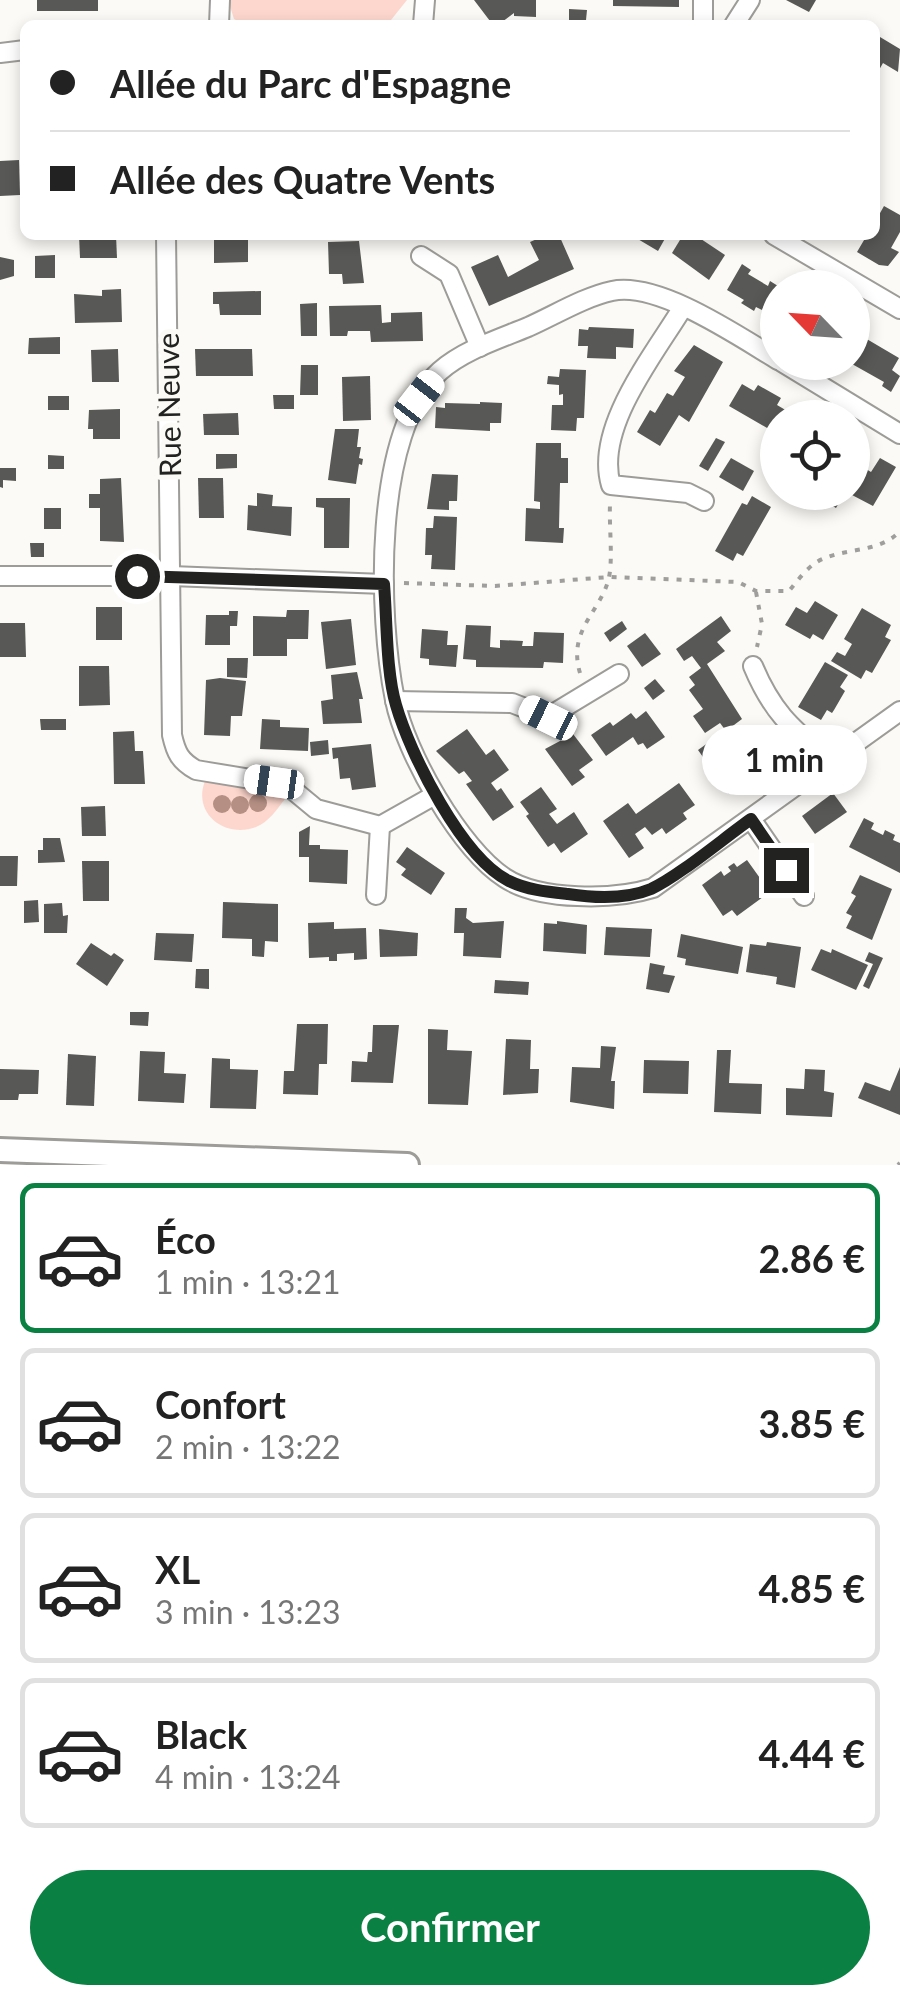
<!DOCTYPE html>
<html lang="fr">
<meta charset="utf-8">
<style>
:root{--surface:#fff;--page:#f2f2f2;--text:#222;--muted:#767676;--line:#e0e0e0;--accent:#0b8043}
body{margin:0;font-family:Lato,sans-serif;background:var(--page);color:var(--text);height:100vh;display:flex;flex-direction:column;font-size:38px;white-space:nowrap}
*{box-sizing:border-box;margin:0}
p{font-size:32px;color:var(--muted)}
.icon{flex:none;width:55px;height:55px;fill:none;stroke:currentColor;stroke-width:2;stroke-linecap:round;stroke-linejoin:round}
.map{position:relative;height:1165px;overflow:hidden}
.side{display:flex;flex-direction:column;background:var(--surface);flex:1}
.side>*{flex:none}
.top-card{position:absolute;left:20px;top:20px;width:860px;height:220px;border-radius:15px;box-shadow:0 5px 15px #0003;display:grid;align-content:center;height:220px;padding:0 30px;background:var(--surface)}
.needle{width:65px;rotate:295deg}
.fabs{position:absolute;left:760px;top:270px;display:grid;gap:20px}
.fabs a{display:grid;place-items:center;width:110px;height:110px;border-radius:50%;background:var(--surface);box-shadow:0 5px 15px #0003;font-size:50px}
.end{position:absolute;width:45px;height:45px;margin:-22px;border:12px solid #222221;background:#fff;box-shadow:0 0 0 5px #fff}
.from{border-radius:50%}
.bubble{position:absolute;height:70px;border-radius:35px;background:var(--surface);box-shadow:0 5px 15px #0003;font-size:32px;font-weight:700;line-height:70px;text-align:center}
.car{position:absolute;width:30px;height:60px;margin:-30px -15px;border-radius:12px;box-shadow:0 0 8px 2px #0007;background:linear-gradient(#fff 24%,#345 0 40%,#fff 0 76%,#345 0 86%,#fff 0)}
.top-card b{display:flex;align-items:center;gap:35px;height:95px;font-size:38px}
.top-card b+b{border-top:2px solid var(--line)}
.top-card i{width:25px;height:25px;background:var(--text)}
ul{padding:18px 0 0;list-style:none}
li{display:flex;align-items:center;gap:30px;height:150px;margin:0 20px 15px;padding:0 10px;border:5px solid var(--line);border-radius:15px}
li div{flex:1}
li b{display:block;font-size:38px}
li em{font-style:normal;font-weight:700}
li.selected{border-color:var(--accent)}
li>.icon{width:90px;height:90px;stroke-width:1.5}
.button{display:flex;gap:20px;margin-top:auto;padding:20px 30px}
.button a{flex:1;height:115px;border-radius:60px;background:var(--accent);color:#fff;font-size:40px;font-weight:700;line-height:115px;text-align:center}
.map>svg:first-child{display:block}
.green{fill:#fdd7cd}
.building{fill:#585856}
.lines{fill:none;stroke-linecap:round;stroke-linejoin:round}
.minor-casing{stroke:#9d9c99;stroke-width:22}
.tertiary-casing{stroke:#9d9c99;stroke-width:28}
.path{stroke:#9f9e9c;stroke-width:4;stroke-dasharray:5 8;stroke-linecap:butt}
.minor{stroke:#fff;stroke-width:18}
.tertiary{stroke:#fff;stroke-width:22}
.tree{fill:#b58f84}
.route{stroke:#222221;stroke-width:12}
.labels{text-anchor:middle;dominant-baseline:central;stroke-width:10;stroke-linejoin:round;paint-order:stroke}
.street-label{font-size:30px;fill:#222221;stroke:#fbfaf6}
</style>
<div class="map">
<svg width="900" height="1165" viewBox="0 0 900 1165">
<rect width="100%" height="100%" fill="#fbfaf6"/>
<g class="green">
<path d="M228,0H407L391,20L381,25H246L234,19Z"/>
<path d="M205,781L276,791L285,799C277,809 269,822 256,827C226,839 192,814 205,781Z"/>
</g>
<g class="building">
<rect x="37" y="0" width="61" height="11"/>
<path d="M474,0H536V17L514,16V13L498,25H493Z"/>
<path d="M613,0H679V7L613,6Z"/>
<path d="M786,0H816L809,12Z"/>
<path d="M569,9L587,10L586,20H569Z"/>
<path d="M875,34L900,49L898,72L883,63L875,77Z"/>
<path d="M19,160L20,195L0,196V161Z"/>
<path d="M884,206L900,215V232L891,248L899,252L888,266L879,265L857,252L867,235H875V222Z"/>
<path d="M79,235H116L117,258H80Z"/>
<path d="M214,235H248V262L214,263Z"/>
<path d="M546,235H559L574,269L489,306L471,267L498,255L508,277L539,260L530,242Z"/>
<path d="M631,235H667L658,251Z"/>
<path d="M683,235H695L725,255L709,280L672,253Z"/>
<path d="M359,241L364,283L343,284L342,274H329L328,242Z"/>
<path d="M55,255V278H35V256Z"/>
<path d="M0,257L14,260V276L0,280Z"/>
<path d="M742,264L751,270L748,274L768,286L770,281L778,286V314L764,306L762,310L756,307L754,311L741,303L744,300L727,290Z"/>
<path d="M121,289L122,322L75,323L74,294L102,296V290Z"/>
<path d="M261,291V315H220L219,304H213V292Z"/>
<path d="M317,303V336H301L300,304Z"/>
<path d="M381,305L382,323L391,322V313L422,312L423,341L371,342L370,331H348L347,336H330L329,306Z"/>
<path d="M589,327L634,329L633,348L616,347V359L587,358L588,346H578L579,329L588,330Z"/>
<path d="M60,337V354H28L29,338Z"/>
<path d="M865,338L899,358L892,370L900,376L891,392L882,386L884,382L852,364Z"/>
<path d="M694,345L723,362L689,422L679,415L660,446L637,432L650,410L655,413L667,393L673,396L685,377L674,371Z"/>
<path d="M118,349L119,382H92L91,350Z"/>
<path d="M195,349H252L253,376H196Z"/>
<path d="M301,365H318V395H300Z"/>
<path d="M560,369L586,370L584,418H577L576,431L551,430L552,405H563V394L559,395V385L547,384L548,376L559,377Z"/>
<path d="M370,376L371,420L343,421L342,377Z"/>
<path d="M742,384L754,391L758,385L781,398L777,405L799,418H778V445L770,441L774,432L729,406Z"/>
<path d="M273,395H294V409H274Z"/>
<rect x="48" y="396" width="21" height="14"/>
<path d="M480,402L502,403L501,423H490V431L435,428L436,407L445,408V403L480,404Z"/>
<path d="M120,409V439H93V429H88L89,410Z"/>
<path d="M238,413L239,435H204L203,414Z"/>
<path d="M335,429H359L357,447H361L359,458L363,459L362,465L359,464L356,484L328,480Z"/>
<path d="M716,438L725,442L708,471L699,466Z"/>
<path d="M536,443H561V458H568V483H560L559,528H564L563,543L525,541L526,508L540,509V502L534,501Z"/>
<path d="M216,454H237V468L216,469Z"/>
<path d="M48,455L64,456V469H48Z"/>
<path d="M731,458L754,471L743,491L719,477Z"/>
<path d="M880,458L896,467L873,506L852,495V470L857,473L861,466L871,472Z"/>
<path d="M0,468H16V481L3,480V488L0,487Z"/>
<path d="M432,474L458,475L457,501H449V510L427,509Z"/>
<path d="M121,478L124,542L100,541V508H89V494H100V479Z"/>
<path d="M198,478H223L224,518H199Z"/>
<path d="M815,492H845L836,508L814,495Z"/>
<path d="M257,493L273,495L272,506L292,507L291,536L247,530L248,505L257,506Z"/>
<path d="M752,496L771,507L743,556L737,553L733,561L715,551L742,503L747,505Z"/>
<path d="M316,498H350L349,548H324V508L316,507Z"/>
<rect x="44" y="508" width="17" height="21"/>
<path d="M434,516L457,517L455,570L431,569L432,555H425L426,528H433Z"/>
<path d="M30,543H44V557H31Z"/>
<path d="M815,601L838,615L823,640L813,634L810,639L785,625L796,607L807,613Z"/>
<rect x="96" y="607" width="26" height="33"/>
<path d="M862,608L891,625L885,637L891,640L872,673L866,670L861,679L831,661L837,652L845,656L852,644L844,639Z"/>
<path d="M287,610H309L308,639H287V656H253V616L286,617Z"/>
<path d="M229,611H238L237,626H230V645H205L206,615H229Z"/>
<path d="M721,616L731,631L717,642L725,651L707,664L742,719L726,731L720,723L705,733L693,716L703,709L689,690L695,685L689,677L701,668L692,656L684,661L676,649Z"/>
<path d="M351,619L356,665L326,669L321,622Z"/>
<path d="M622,621L627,629L610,642L604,633Z"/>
<path d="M0,623H25L26,657H0Z"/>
<path d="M466,625L491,626L490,647L500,648V640L523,641L522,646H533L534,632L564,633L563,663L544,662L543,668L476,667V660L463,659Z"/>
<path d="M422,629L448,631L447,645H458L456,667L429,665V659L420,658Z"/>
<path d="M645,633L661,654L642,667L627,646Z"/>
<path d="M227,658H248L247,678L227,677Z"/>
<path d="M825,662L848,675L840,687L845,691L834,710L832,713L827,710L821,720L798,707Z"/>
<path d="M79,666H109L110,705L79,706Z"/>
<path d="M357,672L363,699H359L362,723L323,724L321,701L333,699L331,675Z"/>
<path d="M220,678L246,681L242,716H231L230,736L204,735L206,680Z"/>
<path d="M655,679L665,691L653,700L644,688Z"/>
<path d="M646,711L665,737L647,749L643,743L638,745L633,737L606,756L591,735L610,722L613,726L631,713L636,719Z"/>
<path d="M40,719H66V730H41Z"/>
<path d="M262,719L280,720V727L309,728L308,751L260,749Z"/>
<path d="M467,729L486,755L494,749L509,770L491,783L497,791L501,788L514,807L493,821L466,784L472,781L464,771L459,774L436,751Z"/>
<path d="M134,731L135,751H143L145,784H114L113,732Z"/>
<path d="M573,734L593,760L579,770L585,777L572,786L545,749Z"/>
<path d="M719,735L728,747L734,742L748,764L743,768L750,779L729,794L698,750Z"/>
<path d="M328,740L329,754L311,756L310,742Z"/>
<path d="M371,744L376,787L352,790L350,778L340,779L338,758L333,759L332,748Z"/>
<path d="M679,783L695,805L683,813L687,819L666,834L662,828L652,835L645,827L635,834L644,848L629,858L603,821L628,803L636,814Z"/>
<path d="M541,787L557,809L549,814L557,824L574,812L588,834L561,853L554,843L548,847L526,816L529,814L520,802Z"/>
<path d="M833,793L847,812L815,834L802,816Z"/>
<path d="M105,806L106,836H82L81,807Z"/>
<path d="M864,818L874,823L871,829L883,835L885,830L895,835L893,840L900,843V873L849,847Z"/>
<path d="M310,826L309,845H320V849L348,850L347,884L309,882V857H299V832Z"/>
<path d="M43,838H60L65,862L38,863V850H43Z"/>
<path d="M407,847L445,873L431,895L401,875L406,869L396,862Z"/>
<path d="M0,856H18L17,886H0Z"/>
<path d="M747,860L770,892L737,916L732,910L723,916L702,885L721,871L724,876L731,871L728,867L734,863L737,867Z"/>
<path d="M82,861H109V901H83Z"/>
<path d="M860,875L892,889L872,940L846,928L852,916L846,913L856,896L851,893Z"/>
<path d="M38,900L39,922L24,923V901Z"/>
<path d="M223,902L278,904V942L265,941L264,957L252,956V939L222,938Z"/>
<path d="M62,903L63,916L68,915L67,933H44V904Z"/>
<path d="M455,908H467L466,918L473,923L504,921L501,958L463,956L464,933H454Z"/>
<path d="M557,921L587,925L586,954L543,951L544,923L557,924Z"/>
<path d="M334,922V929L366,928L367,959L354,960V953L337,954V961H329V957L309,958L308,923Z"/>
<path d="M606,927L652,929L650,957L604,955Z"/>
<path d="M379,929L418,933L417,956L380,957Z"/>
<path d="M156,933L194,934L192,962L154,960Z"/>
<path d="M681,934L743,947L738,974L685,965L686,959L677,957Z"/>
<path d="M767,942L801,947L795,988L776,984L777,977L746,972L750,944L766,946Z"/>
<path d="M91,943L111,956L114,953L124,960L107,986L76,964Z"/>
<path d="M821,949L831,953L832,949L868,965L856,990L811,970Z"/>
<path d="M869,952L883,958L869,989L863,986L873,964L865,961Z"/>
<path d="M650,963L665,966L663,974L675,976L669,993L646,989Z"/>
<path d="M196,969H209V989L195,988Z"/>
<path d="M495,980L529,982L528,995L494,993Z"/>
<path d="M130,1012H149L148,1026L130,1025Z"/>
<path d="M297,1024H328L327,1064H319L318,1095L283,1094L284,1071H294Z"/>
<path d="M373,1025H399L393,1083L351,1082L352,1061L367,1062L368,1052H372Z"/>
<path d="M428,1029L448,1030L447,1050L472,1051L468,1105L428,1104Z"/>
<path d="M506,1039L531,1040L530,1069H539L538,1093L503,1095Z"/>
<path d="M601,1046L616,1047L611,1081H615L614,1109L570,1102L572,1067L600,1068Z"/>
<path d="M717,1050H731L729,1083L762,1084L761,1114L714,1112Z"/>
<path d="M140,1051L165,1052L164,1073L186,1074L184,1103L138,1101Z"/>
<path d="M68,1054L96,1056L94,1106L66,1105Z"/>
<path d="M212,1058L230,1059V1069L258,1070L256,1109L210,1108Z"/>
<path d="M644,1060L689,1061L688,1094L643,1093Z"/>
<path d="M900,1067V1115L858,1098L865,1082L890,1091Z"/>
<path d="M0,1069L39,1070L38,1094H19L18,1100H0Z"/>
<path d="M805,1069L825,1070L824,1091L834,1093L832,1117L786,1115V1088L804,1089Z"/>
</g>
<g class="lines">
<g class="minor-casing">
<g id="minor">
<path d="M219,25L220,0"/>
<path d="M423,25L425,0"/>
<path d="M703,25V0"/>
<path d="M734,25L750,0"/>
<path d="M0,53L25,50"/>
<path d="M166,235L172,735C176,753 180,761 196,770L287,785L316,809L380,826L435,795"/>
<path d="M774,235L900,309"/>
<path d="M421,256L449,274L480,347"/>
<path d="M683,307C654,355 594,428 611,485L688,493L704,501"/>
<path d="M778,360C738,336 658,281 612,291C584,297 555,315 528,327C499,339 464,350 440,371C372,432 378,617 395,700C405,752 460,849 505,878C540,901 615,900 653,888L900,711"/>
<path d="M782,362L900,434"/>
<path d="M0,576H171L384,584"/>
<path d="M753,666C773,714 793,729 831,762"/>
<path d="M395,701L512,703L548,717L619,674"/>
<path d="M751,819L804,896"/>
<path d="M376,895L380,826"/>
</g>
</g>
<g class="tertiary-casing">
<path id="tertiary" d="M0,1150L407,1165"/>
</g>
<g class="path">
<path d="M404,583L495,586L609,577L738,582L756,591H789C799,579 810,563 825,558C849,548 881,552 900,531"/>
<path d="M756,592L762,624L757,647"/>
<path d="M580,673C567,629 602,611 609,577C613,559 609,525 610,505"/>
<path d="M898,1165L900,1163"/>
</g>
<use href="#minor" class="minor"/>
<use href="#tertiary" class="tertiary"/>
</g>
<g class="tree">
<circle cx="258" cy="803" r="9"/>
<circle cx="222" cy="804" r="9"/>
<circle cx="240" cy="805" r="9"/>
</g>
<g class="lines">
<path class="route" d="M137,576L384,584C387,619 386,672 396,705C410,754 462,858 509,881C527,890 549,892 568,894C594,898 627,899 651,889C679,876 724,838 751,819L786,870"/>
</g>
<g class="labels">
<g class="street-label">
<text transform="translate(168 405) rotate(-91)">Rue Neuve</text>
</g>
</g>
</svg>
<div class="fabs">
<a><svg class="needle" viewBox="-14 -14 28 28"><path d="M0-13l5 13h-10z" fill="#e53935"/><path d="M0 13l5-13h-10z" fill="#767676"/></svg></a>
<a><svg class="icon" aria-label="locate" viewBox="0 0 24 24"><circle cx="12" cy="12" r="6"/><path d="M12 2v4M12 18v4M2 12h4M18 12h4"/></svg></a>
</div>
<i class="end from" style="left:137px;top:576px"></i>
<i class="end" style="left:786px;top:870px"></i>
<div class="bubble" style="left:702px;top:725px;width:165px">1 min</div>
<i class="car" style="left:419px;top:398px;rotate:38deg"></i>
<i class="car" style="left:548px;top:718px;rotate:296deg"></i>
<i class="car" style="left:274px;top:782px;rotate:278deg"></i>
<div class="top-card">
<b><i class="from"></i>Allée du Parc d'Espagne</b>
<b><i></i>Allée des Quatre Vents</b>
</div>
</div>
<section class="side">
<ul>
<li class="selected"><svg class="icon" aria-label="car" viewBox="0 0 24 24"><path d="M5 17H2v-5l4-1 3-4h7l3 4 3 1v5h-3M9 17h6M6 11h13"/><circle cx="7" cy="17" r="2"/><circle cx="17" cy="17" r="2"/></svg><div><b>Éco</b><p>1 min · 13:21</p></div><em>2.86 €</em></li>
<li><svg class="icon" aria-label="car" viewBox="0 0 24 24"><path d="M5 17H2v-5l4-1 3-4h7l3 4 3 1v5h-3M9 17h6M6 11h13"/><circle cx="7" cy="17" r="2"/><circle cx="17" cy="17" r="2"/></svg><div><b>Confort</b><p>2 min · 13:22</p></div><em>3.85 €</em></li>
<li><svg class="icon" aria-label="car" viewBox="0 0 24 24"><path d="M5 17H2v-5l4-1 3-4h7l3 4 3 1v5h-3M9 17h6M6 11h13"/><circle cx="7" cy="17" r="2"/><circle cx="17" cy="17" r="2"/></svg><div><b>XL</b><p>3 min · 13:23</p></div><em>4.85 €</em></li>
<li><svg class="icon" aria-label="car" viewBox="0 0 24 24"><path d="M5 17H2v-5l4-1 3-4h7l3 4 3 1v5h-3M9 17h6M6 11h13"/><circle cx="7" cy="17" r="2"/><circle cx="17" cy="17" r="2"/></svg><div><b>Black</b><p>4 min · 13:24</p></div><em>4.44 €</em></li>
</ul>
<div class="button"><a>Confirmer</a></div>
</section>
